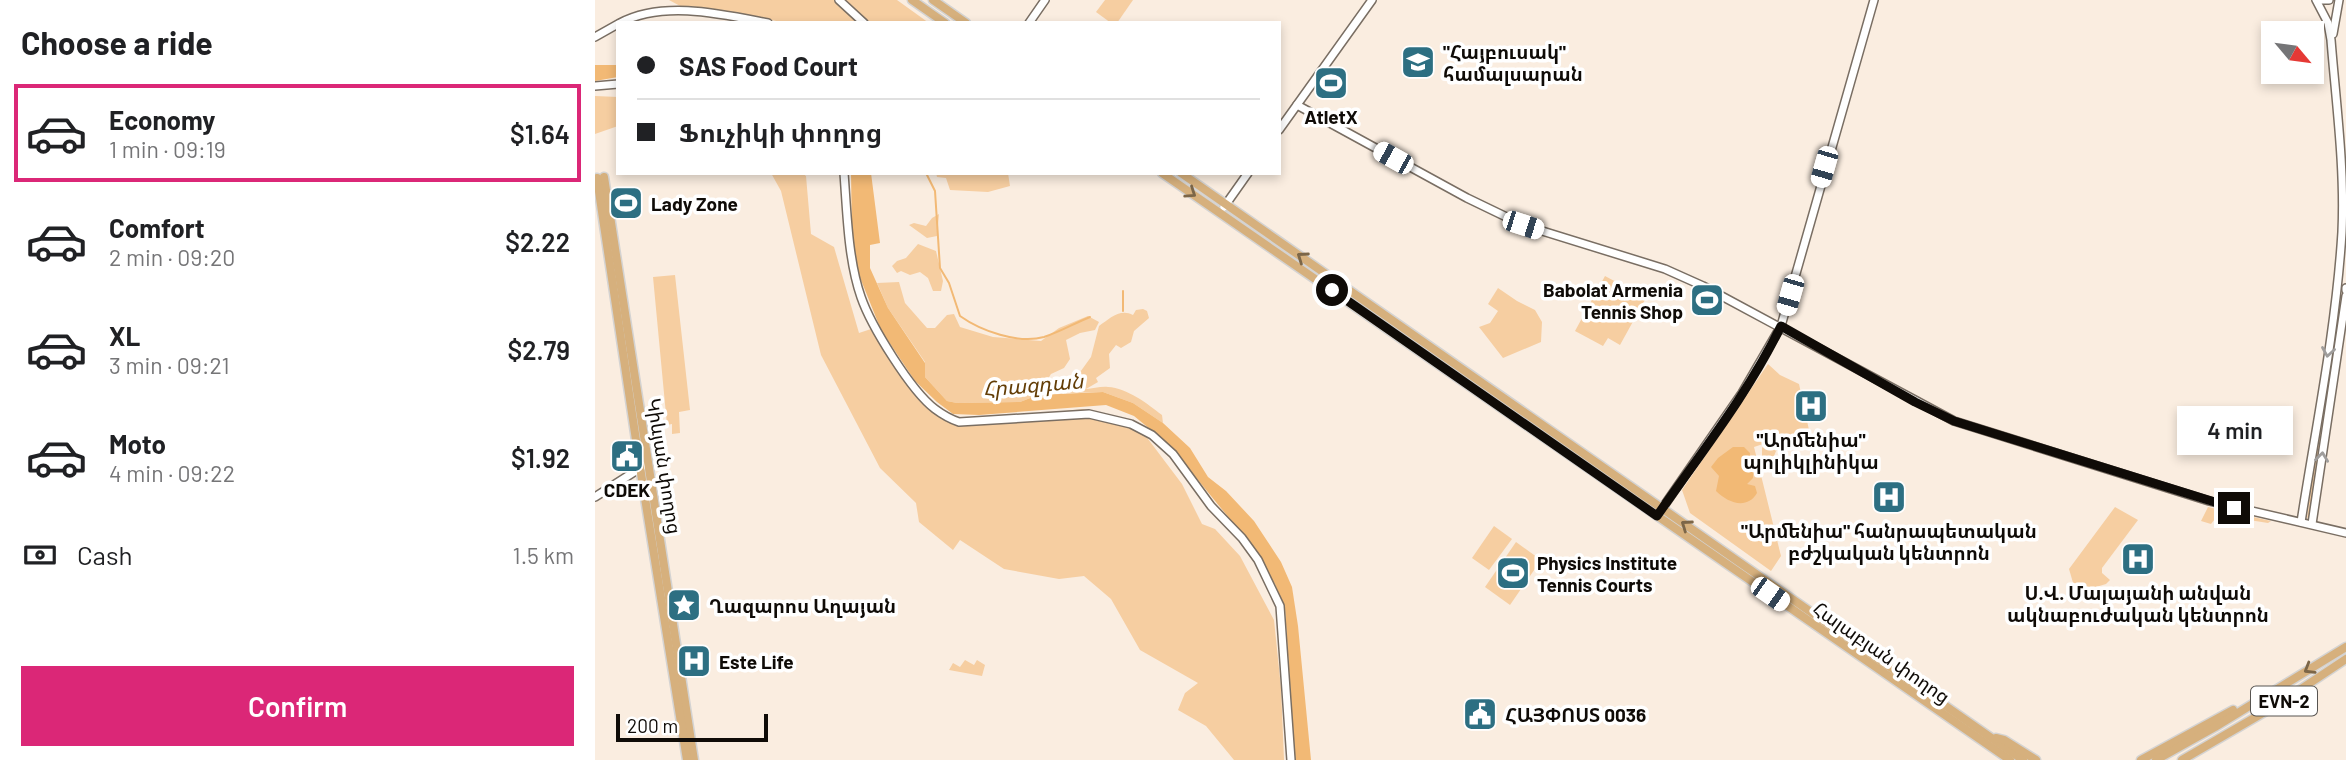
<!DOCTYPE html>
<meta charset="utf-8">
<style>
:root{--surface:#fff;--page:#f6f6f6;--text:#202124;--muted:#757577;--line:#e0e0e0;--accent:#db2777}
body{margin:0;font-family:Barlow,"Noto Sans Armenian",sans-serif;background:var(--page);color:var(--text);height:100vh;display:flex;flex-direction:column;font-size:26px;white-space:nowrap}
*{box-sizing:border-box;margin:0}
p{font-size:23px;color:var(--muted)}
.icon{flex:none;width:38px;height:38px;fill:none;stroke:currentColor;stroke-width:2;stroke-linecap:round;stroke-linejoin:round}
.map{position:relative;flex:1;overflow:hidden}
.panel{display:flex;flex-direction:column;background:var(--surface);width:595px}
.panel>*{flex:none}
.hud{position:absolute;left:21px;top:21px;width:665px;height:154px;border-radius:0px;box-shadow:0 4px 10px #0003;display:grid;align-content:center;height:154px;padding:0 21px;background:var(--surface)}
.needle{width:46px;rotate:119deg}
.tools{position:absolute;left:1666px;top:21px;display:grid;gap:14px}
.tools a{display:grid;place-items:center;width:63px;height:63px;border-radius:0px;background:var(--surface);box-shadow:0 4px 10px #0003;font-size:35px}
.scale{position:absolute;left:21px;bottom:18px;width:152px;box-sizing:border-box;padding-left:7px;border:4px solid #0f0b07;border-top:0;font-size:19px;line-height:24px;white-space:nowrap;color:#0f0b07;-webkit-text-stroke:5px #fff;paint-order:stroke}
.end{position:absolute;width:32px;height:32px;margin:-16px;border:9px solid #0f0b07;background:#fff;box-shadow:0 0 0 4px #fff}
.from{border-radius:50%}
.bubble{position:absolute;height:49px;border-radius:0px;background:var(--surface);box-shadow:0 4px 10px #0003;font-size:23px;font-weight:600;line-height:49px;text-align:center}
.car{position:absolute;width:21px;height:42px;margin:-21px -10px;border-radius:9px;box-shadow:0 0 5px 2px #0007;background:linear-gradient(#fff 24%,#345 0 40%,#fff 0 76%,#345 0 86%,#fff 0)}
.hud b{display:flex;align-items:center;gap:24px;height:66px;font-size:26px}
.hud b+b{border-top:2px solid var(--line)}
.hud i{width:18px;height:18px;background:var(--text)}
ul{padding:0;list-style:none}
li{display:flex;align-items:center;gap:21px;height:98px;margin:0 14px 10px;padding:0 7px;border:4px solid transparent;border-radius:0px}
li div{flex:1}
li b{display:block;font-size:26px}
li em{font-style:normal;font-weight:600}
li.current{border-color:var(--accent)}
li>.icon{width:63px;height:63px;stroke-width:1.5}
h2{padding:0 21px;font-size:32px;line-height:84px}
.pay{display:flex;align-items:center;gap:18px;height:77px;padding:0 21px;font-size:26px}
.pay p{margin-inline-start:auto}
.action{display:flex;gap:14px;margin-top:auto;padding:14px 21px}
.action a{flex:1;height:80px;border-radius:0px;background:var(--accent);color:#fff;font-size:28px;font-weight:600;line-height:80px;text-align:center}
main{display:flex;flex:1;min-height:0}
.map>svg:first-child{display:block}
.green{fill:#f6cea1}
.water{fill:#f2b975}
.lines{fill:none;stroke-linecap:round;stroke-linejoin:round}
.stream{stroke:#f2b975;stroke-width:2}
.secondary-casing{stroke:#796e63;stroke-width:10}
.primary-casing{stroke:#d4d3d2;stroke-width:11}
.secondary{stroke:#fff;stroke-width:7}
.primary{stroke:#d6b07d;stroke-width:8}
.oneway{stroke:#7c6648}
.oneway2{stroke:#9f9d9c}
.route{stroke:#0f0b07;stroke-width:9}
.labels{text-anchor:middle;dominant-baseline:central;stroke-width:7;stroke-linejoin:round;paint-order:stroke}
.shield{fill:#fff;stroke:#575451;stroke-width:2}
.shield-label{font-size:18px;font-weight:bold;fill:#0f0b07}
.poi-label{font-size:19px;font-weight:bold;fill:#0f0b07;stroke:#fff;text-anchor:start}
.street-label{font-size:19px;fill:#0f0b07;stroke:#fff}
.water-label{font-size:21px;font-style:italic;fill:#633d06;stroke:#fff}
</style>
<main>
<section class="panel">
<h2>Choose a ride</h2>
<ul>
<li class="current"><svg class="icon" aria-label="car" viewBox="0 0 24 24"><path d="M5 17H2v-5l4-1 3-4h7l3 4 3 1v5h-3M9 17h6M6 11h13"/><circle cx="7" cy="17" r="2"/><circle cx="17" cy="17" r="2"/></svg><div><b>Economy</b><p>1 min · 09:19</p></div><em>$1.64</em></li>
<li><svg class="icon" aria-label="car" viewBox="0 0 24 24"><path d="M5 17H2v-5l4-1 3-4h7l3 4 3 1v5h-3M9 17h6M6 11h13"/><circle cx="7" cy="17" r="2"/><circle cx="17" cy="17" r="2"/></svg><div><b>Comfort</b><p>2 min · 09:20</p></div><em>$2.22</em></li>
<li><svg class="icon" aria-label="car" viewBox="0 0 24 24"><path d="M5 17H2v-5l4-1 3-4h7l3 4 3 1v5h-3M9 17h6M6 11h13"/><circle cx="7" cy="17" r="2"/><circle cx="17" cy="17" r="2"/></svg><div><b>XL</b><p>3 min · 09:21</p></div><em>$2.79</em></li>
<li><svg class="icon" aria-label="car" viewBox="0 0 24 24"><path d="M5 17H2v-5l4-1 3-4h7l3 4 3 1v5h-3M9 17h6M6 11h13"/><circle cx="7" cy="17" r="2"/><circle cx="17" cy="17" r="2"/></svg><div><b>Moto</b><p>4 min · 09:22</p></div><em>$1.92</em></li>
</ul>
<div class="pay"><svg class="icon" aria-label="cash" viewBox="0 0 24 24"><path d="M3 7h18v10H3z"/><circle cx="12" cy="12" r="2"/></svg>Cash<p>1.5 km</p></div>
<div class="action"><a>Confirm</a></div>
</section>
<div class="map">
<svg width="1751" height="760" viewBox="0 0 1751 760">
<rect width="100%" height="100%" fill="#faede0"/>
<g class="green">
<path d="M74,0H302L334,23H190L155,15L87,7Z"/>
<path d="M510,0H538L522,23H516L501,12Z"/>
<path d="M0,96L23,97V126L0,134Z"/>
<path d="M176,173H207L211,176L216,234L239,247L264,333L276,329L314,386L339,412L371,420L438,418L461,412L488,409L515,415L544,427L587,484L607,524L620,529L645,556L679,620L686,688L689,760H639L611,726L583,710L590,693L603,683L545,650L516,599L489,576L464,579L409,569L365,540L358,550L324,522L321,503L285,468L226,355L186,191Z"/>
<path d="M341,173H413L415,186L393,192L355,190L351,178L342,177Z"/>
<path d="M344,214L342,236L332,238L314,225L319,223L331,226L337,218Z"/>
<path d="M323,244L341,251L348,281L346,291H338L333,278L325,272L315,275L306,271L302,273L297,266L302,261L311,258Z"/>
<path d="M80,275L95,410L84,412L85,433L77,434V424L72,425L58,277Z"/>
<path d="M1010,276L1051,298L1025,345L1013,338L1008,346L980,331Z"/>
<path d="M304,282L310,303L332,328H340L352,315L359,314L365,327L398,337L446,341L464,328L493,316L504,322L500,330L485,333L471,340L475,359L469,368L456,374L443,395L425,402L362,403L352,401L330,377V362L293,308L282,283Z"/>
<path d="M903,288L922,301L940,310L947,322L946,342L908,358L884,327L895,323L903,311L893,304Z"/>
<path d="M1747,291L1715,516L1712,518L1732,369Z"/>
<path d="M548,309L552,311L554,318L539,331L536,342L526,348L521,345L514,354L515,368L501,378L503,382L491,389C498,389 506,386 513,387C532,388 553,404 567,415L568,423L538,403L508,392L470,393L496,357L504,326C514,319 525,308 538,315L541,310Z"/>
<path d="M1173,364L1185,375L1204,384L1214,430L1194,436L1204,434L1206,444L1181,451L1177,461L1167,456V448L1171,443L1159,447L1186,556L1176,571L1095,513L1087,490Z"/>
<path d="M1520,507L1543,520L1507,568V573L1515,580L1511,584L1481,593L1474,569Z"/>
<path d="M1613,507L1676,521L1673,523L1623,515L1616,524L1606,521Z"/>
<path d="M899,526L917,539L894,570L877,558Z"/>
<path d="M921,542L946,560L915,605L890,587Z"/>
<path d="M370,660L379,665L382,660L390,665L387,676L354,670L358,663L365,667Z"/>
</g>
<g class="water">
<path d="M0,65H23V77L0,81Z"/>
<path d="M256,173H276L285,243L275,245V268L293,308L330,363V377L352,401L362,403L425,402L443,395L508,392L538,403L568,423L595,448L613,477L631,491L659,521L686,562L697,587L703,626L716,760H700L690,609L680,584L648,535L589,463L561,434L539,416L511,405L384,415L358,414L342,402L320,381L286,330L264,275L257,238Z"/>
<path d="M1138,447H1149L1155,453L1154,462L1148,466L1158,471V478L1152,484L1160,486L1162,493C1152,510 1133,503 1121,491L1124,476L1116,467L1123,458Z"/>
</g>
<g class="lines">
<g class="stream">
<path d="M331,173L340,191L345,268L354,283L365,316C386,331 423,344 449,337C465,332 480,323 495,317"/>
<path d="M528,291V311"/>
</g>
<g class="secondary-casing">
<g id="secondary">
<path d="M244,0L269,23"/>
<path d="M1724,0H1734"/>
<path d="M25,23C68,0 127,14 173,23"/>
<path d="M434,23L450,0"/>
<path d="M1738,34L1744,0"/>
<path d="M0,37L23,24"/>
<path d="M0,86L23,84"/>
<path d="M702,105L872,198L928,225L1070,269L1108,286L1359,421L1614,501L1751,533"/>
<path d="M684,130L777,0"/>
<path d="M249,173C252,212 253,260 266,297C276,326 316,391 340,409C348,415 355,419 364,422L494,414L536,424L557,435L578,454L616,506L647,538L663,560L685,606L696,760"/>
<path d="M629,207L653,173"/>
<path d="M1751,288V290"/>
<path d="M0,497L50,465"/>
<path d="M1064,513L1147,393L1186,326L1279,0"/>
<path d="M1706,522C1721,426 1741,329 1747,232C1750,168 1741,103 1736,40L1733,23L1721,0"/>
<path d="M1717,524L1751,296"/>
</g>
</g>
<g class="primary-casing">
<g id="primary">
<path d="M317,0L350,23"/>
<path d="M338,0L371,23"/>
<path d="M567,173L1415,760"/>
<path d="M586,173L1428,760"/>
<path d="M9,177L99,760"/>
<path d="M2,178L45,467L92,760"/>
<path d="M1401,738L1409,740L1441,760"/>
<path d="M1546,760L1638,710"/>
<path d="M1561,760L1620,727L1751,647"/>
<path d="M1587,760L1685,703L1751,659"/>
</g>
</g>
<use href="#secondary" class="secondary"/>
<use href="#primary" class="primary"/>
</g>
<defs><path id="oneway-chevron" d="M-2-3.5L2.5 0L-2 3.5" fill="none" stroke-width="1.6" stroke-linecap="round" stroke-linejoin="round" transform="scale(1.75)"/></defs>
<g class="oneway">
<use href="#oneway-chevron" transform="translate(596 193) rotate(34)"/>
<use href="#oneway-chevron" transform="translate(707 257) rotate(-145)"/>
<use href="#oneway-chevron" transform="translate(1091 525) rotate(-145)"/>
<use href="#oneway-chevron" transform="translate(1714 669) rotate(149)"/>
</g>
<g class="oneway2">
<use href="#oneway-chevron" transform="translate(1733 352) rotate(99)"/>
<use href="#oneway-chevron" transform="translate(1727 457) rotate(-83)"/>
</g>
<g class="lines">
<path class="route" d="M737,290L1062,516C1105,454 1153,394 1186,326L1320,402L1359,421L1639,508"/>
</g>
<defs>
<g id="university-square" transform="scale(1.75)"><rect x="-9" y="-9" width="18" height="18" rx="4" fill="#2d6f82" stroke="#fff"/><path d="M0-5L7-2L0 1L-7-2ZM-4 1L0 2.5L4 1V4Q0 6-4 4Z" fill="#fff"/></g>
<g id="stadium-square" transform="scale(1.75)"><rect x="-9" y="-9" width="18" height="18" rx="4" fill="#2d6f82" stroke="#fff"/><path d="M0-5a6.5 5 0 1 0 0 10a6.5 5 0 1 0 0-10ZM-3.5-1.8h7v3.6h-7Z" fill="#fff"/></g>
<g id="hospital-square" transform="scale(1.75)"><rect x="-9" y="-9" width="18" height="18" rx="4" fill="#2d6f82" stroke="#fff"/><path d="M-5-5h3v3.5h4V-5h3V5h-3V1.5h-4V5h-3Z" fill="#fff"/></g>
<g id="civic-square" transform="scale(1.75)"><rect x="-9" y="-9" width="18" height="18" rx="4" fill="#2d6f82" stroke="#fff"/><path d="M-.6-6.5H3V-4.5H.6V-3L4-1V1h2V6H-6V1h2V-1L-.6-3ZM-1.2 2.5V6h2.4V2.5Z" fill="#fff"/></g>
<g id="sight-square" transform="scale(1.75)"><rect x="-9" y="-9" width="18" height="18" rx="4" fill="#2d6f82" stroke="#fff"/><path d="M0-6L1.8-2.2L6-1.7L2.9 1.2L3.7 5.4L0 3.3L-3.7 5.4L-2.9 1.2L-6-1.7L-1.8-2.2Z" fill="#fff"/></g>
</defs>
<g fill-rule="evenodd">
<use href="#university-square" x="823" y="62"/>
<use href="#stadium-square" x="736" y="83"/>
<use href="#stadium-square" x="31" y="203"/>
<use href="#stadium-square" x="1112" y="300"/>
<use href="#hospital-square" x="1216" y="406"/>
<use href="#civic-square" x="32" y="456"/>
<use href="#hospital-square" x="1294" y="497"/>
<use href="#hospital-square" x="1543" y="559"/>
<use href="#stadium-square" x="918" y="573"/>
<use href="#sight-square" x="89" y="605"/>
<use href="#hospital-square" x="99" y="661"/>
<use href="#civic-square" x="885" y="714"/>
</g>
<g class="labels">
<rect class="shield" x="1656" y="686.5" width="66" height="29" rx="5"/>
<g class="shield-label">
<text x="1689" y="701">EVN-2</text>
</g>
<g class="poi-label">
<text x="848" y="51">"Հայբուսակ"<tspan x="848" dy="22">համալսարան</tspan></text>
<text x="736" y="116" text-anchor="middle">AtletX</text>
<text x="56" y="203">Lady Zone</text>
<text x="1088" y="289" text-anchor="end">Babolat Armenia<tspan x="1088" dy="22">Tennis Shop</tspan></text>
<text x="1216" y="439" text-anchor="middle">"Արմենիա"<tspan x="1216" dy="22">պոլիկլինիկա</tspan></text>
<text x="32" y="489" text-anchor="middle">CDEK</text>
<text x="1294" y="530" text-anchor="middle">"Արմենիա" հանրապետական<tspan x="1294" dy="22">բժշկական կենտրոն</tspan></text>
<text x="942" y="562">Physics Institute<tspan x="942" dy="22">Tennis Courts</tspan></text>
<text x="1543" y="592" text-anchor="middle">Ս.Վ. Մալայանի անվան<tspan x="1543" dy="22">ակնաբուժական կենտրոն</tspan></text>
<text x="114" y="605">Ղազարոս Աղայան</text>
<text x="124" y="661">Este Life</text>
<text x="910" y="714">ՀԱՅՓՈՍՏ 0036</text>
</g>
<g class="street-label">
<text transform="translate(70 466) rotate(81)">Կիևյան փողոց</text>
<text transform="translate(1287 652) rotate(35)">Հալաբյան փողոց</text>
</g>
<g class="water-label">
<text transform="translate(438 384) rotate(-5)">Հրազդան</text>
</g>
</g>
</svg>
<div class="tools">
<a><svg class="needle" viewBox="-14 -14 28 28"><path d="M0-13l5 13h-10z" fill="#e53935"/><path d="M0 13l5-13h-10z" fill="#757577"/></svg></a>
</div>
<div class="scale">200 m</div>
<i class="end from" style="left:737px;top:290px"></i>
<i class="end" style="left:1639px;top:508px"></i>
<div class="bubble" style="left:1582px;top:406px;width:116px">4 min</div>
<i class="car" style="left:798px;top:158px;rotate:299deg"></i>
<i class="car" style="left:1229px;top:167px;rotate:196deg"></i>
<i class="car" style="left:928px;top:225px;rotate:108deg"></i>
<i class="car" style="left:1195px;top:295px;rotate:196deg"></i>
<i class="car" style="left:1175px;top:594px;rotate:125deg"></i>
<div class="hud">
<b><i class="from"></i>SAS Food Court</b>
<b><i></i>Ֆուչիկի փողոց</b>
</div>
</div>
</main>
